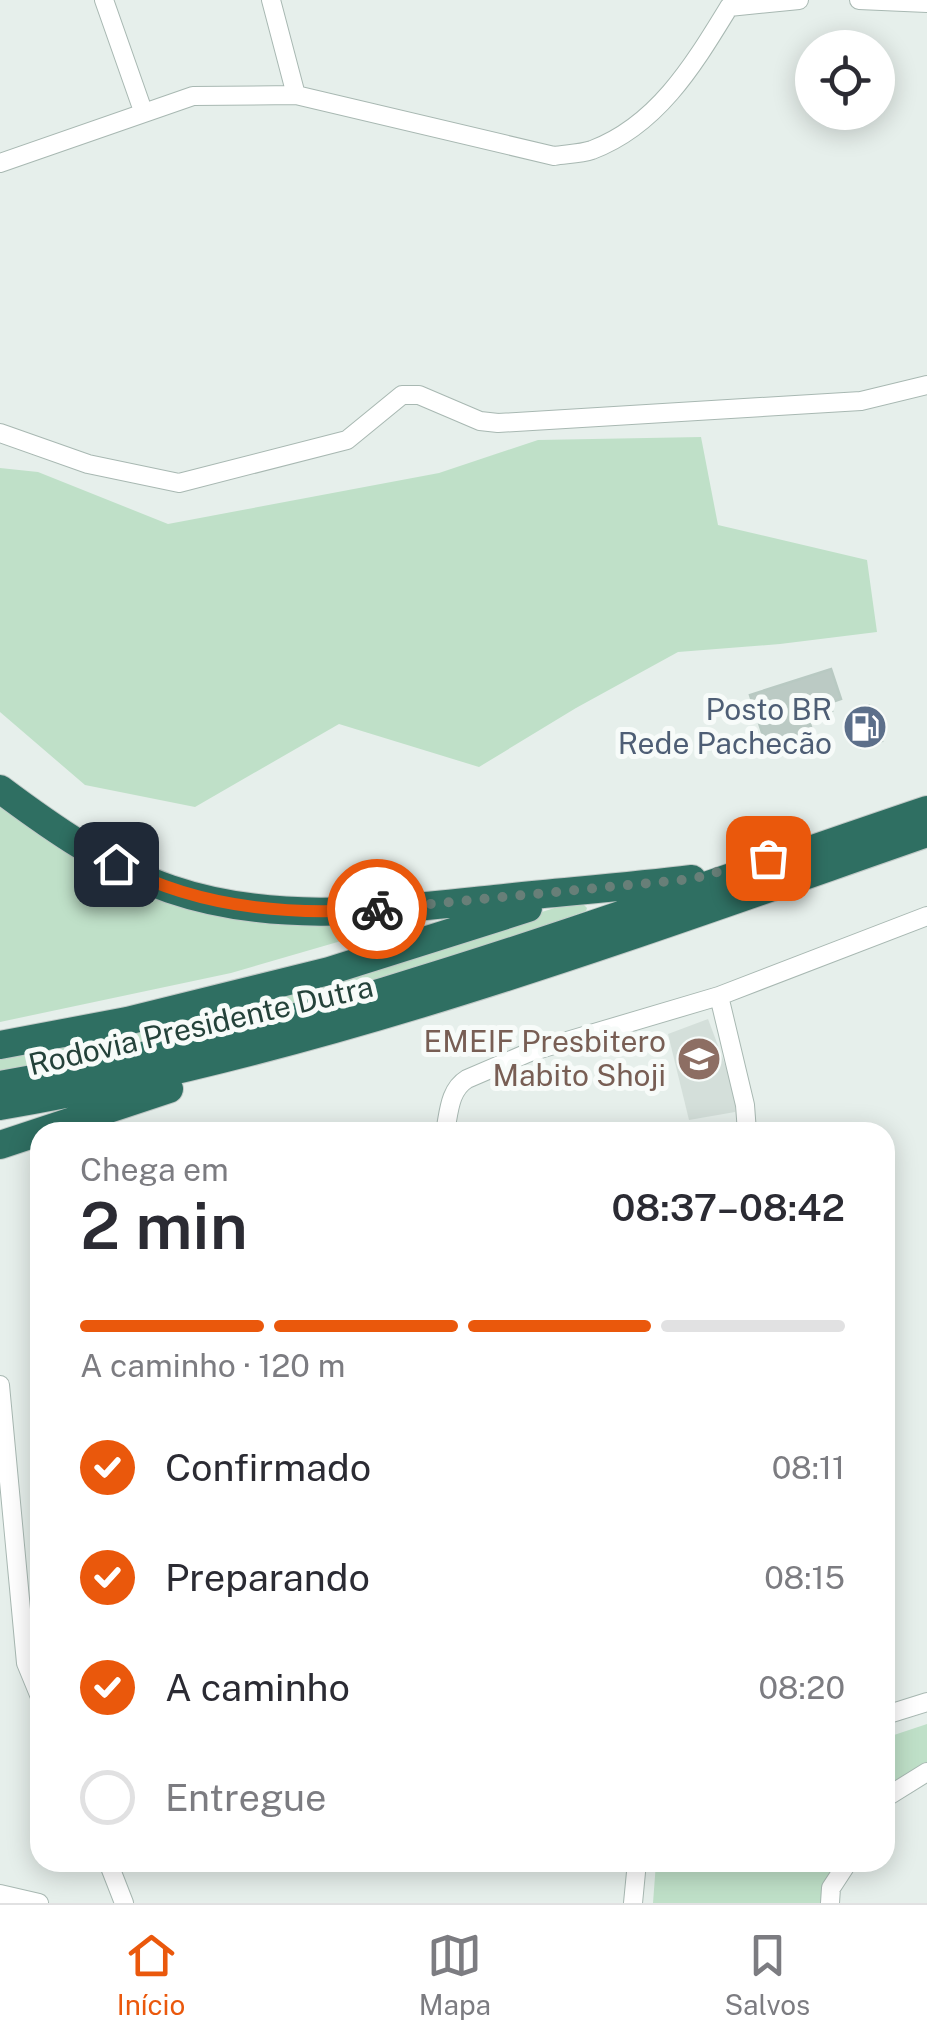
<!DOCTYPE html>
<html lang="pt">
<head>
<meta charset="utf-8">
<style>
	body { margin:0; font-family:"Public Sans",sans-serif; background:#f7f7f7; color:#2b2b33; height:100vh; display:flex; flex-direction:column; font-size:38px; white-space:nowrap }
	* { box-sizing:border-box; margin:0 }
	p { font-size:32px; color:#7c7c81 }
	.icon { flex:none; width:55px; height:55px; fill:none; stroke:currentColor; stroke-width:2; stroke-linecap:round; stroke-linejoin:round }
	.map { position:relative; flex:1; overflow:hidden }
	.sheet { position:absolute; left:30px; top:1122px; width:865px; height:750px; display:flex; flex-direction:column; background:#fff; border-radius:30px; box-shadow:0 5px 25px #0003 }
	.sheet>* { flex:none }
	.tools { position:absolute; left:795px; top:30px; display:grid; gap:20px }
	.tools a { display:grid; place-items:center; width:100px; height:100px; border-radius:50%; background:#fff; box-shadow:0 5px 25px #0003; font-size:50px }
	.pin { position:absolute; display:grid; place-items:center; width:85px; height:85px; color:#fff; margin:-42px; border-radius:20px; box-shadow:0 5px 15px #0006 }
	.courier { position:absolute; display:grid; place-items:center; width:100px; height:100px; margin:-50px; border:8px solid #ea580c; border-radius:50%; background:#fff; color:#222; box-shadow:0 2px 12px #0007 }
	.headline em { font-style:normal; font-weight:600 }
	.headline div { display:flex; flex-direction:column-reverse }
	.headline { display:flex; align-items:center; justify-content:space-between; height:170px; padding:0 50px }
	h1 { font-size:65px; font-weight:600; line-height:75px }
	.bar { display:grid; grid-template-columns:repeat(4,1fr); gap:15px 10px; align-content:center; height:120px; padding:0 50px }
	.bar i { height:12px; border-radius:8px; background:#e1e1e2 }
	.bar .current { background:#ea580c }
	.bar p { grid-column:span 4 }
	ol { padding:0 50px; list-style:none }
	li { display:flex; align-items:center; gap:30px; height:110px }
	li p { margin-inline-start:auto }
	li .icon { padding:10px; border-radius:50%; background:#ea580c; color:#fff; stroke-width:4 }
	li:last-child { color:#7c7c81 }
	li i { width:55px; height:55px; border:5px solid #e1e1e2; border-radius:50% }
	.tabs { display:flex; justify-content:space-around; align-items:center; height:140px; border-top:2px solid #e1e1e2; background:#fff; font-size:28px; color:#7c7c81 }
	.tabs a { display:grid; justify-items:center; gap:5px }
	.tabs .current { color:#ea580c }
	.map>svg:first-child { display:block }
	.built { fill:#d4dfda }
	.green { fill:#bfe0c8 }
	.building { fill:#bbcac4; stroke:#b8c9c2; stroke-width:2.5 }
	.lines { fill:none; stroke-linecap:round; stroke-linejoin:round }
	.minor-casing { stroke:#a8b8b2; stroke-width:20 }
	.highway-casing { stroke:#c2cac8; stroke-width:30 }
	.minor { stroke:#fff; stroke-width:18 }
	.highway { stroke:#2f6f62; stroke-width:28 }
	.done { stroke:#687f78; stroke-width:10; stroke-dasharray:0 18 }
	.route { stroke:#ea580c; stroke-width:12 }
	.labels { text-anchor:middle; stroke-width:10; stroke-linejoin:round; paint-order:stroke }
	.service-label { font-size:30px; fill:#4e5e75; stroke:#f7fbf9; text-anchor:end }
	.street-label { font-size:30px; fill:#24423a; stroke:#f7fbf9 }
	.education-label { font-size:30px; fill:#785e54; stroke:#f7fbf9; text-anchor:end }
</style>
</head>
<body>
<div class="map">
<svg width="927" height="1903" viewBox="0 0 927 1903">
	<rect width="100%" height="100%" fill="#e6efeb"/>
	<!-- built -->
	<path class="built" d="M708,1019L735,1091V1112L689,1120L668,1034Z"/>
	<!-- green -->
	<path class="green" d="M701,437L718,525L867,560L877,632L780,644L678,652L576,708L479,767L339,724L195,807L85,785L0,712V468L38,472L168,524L439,473L538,440Z
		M0,806L148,892L441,912L231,973L0,1022Z
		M579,900L587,908L586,911L442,962L301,1005L0,1072V1056L493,928Z
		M927,1724V1774L885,1800V1738Z
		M656,1863H835L820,1903H653Z"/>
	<!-- building -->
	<path class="building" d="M831,669L841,699L829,703L832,711L808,718L814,736L768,751L750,695Z
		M869,706L882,741L861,748L849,714Z"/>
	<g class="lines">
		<defs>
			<path id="minor" d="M104,0L143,111
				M271,0L296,95
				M859,0L927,3
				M0,163L193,96L296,95L554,156C566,154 580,154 592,150C658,125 694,64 729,7L799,0
				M0,433L88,464L179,483L347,440L402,395H419L480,421L498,423L861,401L927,385
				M719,996L745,1105L747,1132
				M445,1132C449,1113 449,1090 467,1079L530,1052L719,996L927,916
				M0,1385L26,1663L40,1697
				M885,1711L892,1713L927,1702
				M885,1798L927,1772
				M108,1862L124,1903
				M0,1894L39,1903
				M633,1903L637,1862
				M830,1903L831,1888L848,1862"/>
			<path id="highway" d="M0,789C52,828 108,867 170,889C275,925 387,910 495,899C560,892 626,887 692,879
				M0,1045L127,1021L329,971L528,908
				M0,1085C320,1029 621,913 927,810
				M0,1106C319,1052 622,939 927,833
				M0,1145L169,1089"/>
		</defs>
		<!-- minor casing -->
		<use href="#minor" class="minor-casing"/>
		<!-- highway casing -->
		<use href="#highway" class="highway-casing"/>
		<!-- minor -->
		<use href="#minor" class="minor"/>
		<!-- highway -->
		<use href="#highway" class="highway"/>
	</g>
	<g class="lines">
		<!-- done -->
		<path class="done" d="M377,909L692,879L768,858"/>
		<!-- route -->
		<path class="route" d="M116,864C196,908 288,916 377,909"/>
	</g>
	<!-- icons -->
	<defs>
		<symbol id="fuel-disc" viewBox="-11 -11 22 22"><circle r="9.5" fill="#5c6f8a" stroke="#f7fbf9"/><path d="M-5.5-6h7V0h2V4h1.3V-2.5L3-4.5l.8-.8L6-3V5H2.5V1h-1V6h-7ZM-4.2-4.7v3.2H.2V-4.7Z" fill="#fff"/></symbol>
		<symbol id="school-disc" viewBox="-11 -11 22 22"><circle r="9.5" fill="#8d6e63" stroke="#f7fbf9"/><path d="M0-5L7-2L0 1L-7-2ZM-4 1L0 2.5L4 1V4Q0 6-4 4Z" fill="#fff"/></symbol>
	</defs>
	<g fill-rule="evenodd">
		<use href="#fuel-disc" x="840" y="702" width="50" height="50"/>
		<use href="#school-disc" x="674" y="1034" width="50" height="50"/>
	</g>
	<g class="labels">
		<!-- service labels -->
		<g class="service-label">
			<text x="832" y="720">Posto BR<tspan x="832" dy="34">Rede Pachecão</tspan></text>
		</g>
		<!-- street labels -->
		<g class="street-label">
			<text transform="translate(201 1026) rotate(-13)" y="10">Rodovia Presidente Dutra</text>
		</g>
		<!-- education labels -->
		<g class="education-label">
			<text x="666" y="1052">EMEIF Presbitero<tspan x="666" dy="34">Mabito Shoji</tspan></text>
		</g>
	</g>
</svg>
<div class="tools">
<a><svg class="icon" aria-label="locate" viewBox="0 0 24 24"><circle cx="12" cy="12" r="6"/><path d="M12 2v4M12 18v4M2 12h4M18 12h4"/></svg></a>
</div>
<div class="pin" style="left:768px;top:858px;background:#ea580c"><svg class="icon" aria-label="bag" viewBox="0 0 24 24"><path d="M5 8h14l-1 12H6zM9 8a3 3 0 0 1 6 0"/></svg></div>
<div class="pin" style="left:116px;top:864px;background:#1f2937"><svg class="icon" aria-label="home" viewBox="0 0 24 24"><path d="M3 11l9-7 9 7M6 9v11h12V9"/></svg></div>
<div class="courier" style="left:377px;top:909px"><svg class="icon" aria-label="bike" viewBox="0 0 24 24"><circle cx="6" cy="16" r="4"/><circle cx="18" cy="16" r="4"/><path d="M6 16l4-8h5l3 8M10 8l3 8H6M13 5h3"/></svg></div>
<section class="sheet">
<div class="headline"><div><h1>2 min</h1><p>Chega em</p></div><em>08:37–08:42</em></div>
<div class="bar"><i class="current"></i><i class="current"></i><i class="current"></i><i></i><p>A caminho · 120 m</p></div>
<ol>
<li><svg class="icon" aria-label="check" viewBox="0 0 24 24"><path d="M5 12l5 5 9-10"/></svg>Confirmado<p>08:11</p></li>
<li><svg class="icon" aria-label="check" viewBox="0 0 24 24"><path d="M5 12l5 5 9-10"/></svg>Preparando<p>08:15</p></li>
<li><svg class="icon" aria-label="check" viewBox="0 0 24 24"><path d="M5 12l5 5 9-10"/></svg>A caminho<p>08:20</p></li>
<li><i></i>Entregue</li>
</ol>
</section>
</div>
<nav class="tabs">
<a class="current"><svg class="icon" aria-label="home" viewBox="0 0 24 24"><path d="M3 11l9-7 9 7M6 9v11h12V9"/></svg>Início</a>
<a><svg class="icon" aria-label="map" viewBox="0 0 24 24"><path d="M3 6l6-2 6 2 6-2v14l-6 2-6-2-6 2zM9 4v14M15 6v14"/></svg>Mapa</a>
<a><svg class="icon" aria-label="saved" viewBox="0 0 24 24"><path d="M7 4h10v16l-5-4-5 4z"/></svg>Salvos</a>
</nav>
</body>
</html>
